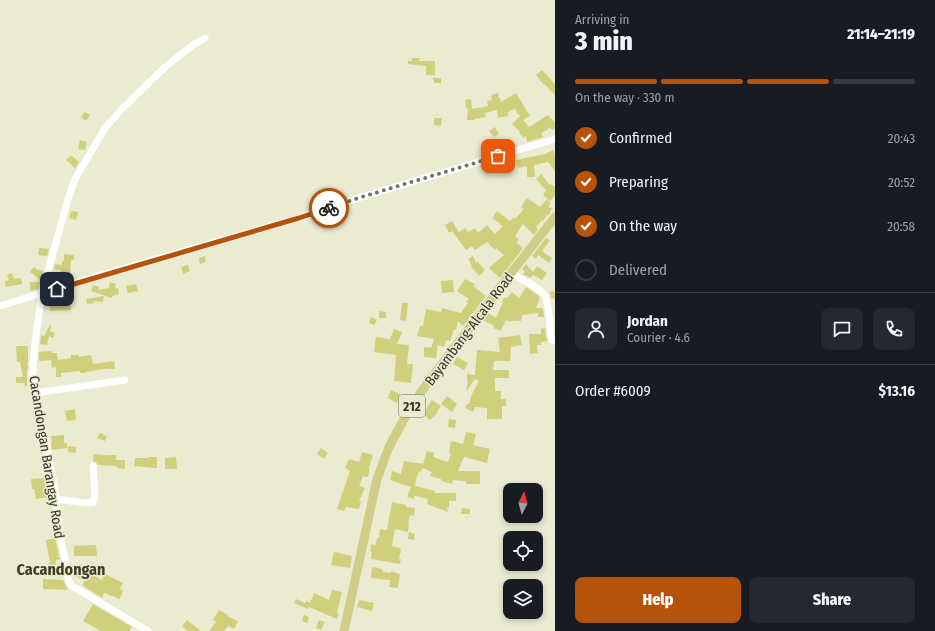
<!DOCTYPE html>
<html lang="en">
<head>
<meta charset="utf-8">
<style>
	body { margin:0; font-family:"Fira Sans Condensed",sans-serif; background:#242831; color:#f1f3f6; height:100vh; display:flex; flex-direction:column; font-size:15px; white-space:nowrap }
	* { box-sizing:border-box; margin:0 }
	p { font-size:13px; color:#9ea1a6 }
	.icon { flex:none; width:22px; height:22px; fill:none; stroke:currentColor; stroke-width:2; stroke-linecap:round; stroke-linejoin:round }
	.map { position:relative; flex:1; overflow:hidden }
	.panel { display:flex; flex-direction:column; background:#171b24; width:380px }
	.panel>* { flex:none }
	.needle { width:26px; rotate:6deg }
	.tools { position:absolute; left:503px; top:483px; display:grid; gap:8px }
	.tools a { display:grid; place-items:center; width:40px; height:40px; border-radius:8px; background:#171b24; box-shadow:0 2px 6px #0003; font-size:20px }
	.pin { position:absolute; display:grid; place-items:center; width:34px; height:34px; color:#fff; margin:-17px; border-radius:8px; box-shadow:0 2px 6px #0006 }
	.courier { position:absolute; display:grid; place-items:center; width:40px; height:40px; margin:-20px; border:3px solid #b45309; border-radius:50%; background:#fff; color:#222; box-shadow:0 1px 5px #0007 }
	.summary em { font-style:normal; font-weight:800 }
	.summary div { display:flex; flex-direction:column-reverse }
	.summary { display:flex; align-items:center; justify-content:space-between; height:68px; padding:0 20px }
	h1 { font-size:26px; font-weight:800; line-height:30px }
	.bar { display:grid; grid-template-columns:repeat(4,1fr); gap:6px 4px; align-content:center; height:48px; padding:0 20px }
	.bar i { height:5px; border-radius:3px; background:#363941 }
	.bar .active { background:#b45309 }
	.bar p { grid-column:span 4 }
	.line { display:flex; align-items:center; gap:10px; padding:0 20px; border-top:1px solid #363941 }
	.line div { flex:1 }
	.round { display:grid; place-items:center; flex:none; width:42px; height:42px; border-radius:8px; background:#242831 }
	ol { padding:0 20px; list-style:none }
	li { display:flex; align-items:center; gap:12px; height:44px }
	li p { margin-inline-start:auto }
	li .icon { padding:4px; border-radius:50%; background:#b45309; color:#fff; stroke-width:4 }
	li:last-child { color:#9ea1a6 }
	li i { width:22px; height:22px; border:2px solid #363941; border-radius:50% }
	.button { display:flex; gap:8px; margin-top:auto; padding:8px 20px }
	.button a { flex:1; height:46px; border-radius:8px; background:#b45309; color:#fff; font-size:16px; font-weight:800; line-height:46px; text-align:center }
	.button a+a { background:#242831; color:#f1f3f6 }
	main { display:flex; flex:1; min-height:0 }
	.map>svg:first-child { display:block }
	.building { fill:#d0d07c }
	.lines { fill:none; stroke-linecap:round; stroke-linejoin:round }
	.minor { stroke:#fff; stroke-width:7 }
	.major { stroke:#d0ce86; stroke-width:9 }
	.done { stroke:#727363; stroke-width:4; stroke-dasharray:0 7.2 }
	.route { stroke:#b45309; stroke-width:5 }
	.labels { text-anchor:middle; stroke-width:3; stroke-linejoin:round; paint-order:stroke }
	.shield { fill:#eaebd0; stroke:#696a5a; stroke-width:1 }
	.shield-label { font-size:13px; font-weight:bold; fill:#323328 }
	.street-label { font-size:14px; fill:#323328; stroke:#eaebd0 }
	.quarter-label { font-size:16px; font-weight:bold; fill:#3e3e28; stroke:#eaebd0 }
</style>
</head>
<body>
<main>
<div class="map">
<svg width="555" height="631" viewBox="0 0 555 631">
	<rect width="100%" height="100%" fill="#eaebd0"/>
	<!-- building -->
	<path class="building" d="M412,58H420L419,61H435V75H426V66L408,64V61H412Z
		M542,70L555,84V95L545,84L544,85L536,75Z
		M433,78H441V83H434Z
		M498,93L499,98H500L501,102L516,93L530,116L523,120L529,127L548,115L551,119H552L555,122V128L552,130L550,128L541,133L543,137L527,142L526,136L524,138L519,133L520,132L512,124L521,115H518L515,108L508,112V116L498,118L497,110L485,113L486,117L474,119V120H467L468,108L466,109L465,100L471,99L472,109L488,106L487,101L492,100L491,95Z
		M85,112L90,115L86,121L81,117Z
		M434,118H442L441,126L434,125Z
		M495,127L499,134L494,137L489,131Z
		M80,140L87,142L85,150L78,149Z
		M553,150L555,155V171L548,162L534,165L535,177H527V166L518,168L516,160L545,154Z
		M70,156H72L79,162L75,168L66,160Z
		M541,174L550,185L551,184L555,187V195L550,201L543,195L546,190L536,179Z
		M527,198L540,207L547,199L551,203L548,207L552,208L549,215H547L543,221L542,220L536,227L538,229L534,235L523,224L515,236L519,240L516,242L523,248L500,278L489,268L504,255L496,248L495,250L487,242L475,250L472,246L466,250L452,231L449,233L445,225L452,221L459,232L465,228L468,232L475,228L478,233L487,225L495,234L503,226L492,218L497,211L510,221L514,217L515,219L524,209L521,207Z
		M71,211L78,212L76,220L69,218Z
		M546,238L550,240L542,251L552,258L549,263L538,255L536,259L532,256Z
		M39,248L49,249L47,256L38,255Z
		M64,254L74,255V260H71L70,273H61V270L54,269L55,264L62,265V261H64Z
		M205,256L206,262L200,264L199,258Z
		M473,256L476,263L478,262L485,270L479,276L471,267H472L469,260V258Z
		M526,264L533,272L537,266L547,273L542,280L533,275L530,278L523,274L525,272L522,269Z
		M188,265L190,271L183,274L181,267Z
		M34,267L36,269L43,271L41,280L30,272Z
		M12,273L14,279L21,278L22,284L6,287L5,281L9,280L7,275Z
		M465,279L475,284L473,286L486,296L463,326L458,321L456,330H454L450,341L446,340L444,347L438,345L436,358L424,357V347L431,348L434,339L417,336L420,326H423L426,309L441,312L442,308L461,313L468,303L466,302L469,299L457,291Z
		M453,280L454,292L442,293L441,281Z
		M30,282H40L38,289L30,291Z
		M110,282L116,284L115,289L118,288L119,294L112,296V298L91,291L93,285L99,287L98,290L109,288Z
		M136,284L138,291L128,293L126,286Z
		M526,287L540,297L536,308H543L544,317H538V313L522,315L521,321H511L510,322L506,320L501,331L493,328L494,326L483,320L488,313L496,318L503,302L502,301L505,297L507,298L512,292L519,298Z
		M550,291L555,292V299L551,298L550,294Z
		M104,296L103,302L94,301V303L87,304L86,299Z
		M50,302H70L71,310L50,311Z
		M402,303H408L406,321L400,320Z
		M379,311L386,312V318H379Z
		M371,317L377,320L374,325L369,323Z
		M50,325H51L50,331L55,333L53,338L49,336L47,345L40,344L41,335L44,336Z
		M545,328L547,341L541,342V345H537L538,353L530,354L529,334H541V329Z
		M394,329L402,332L397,344L409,345L407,364H413L411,383L394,381L396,355L374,352L376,337L390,339Z
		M520,335L522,345L511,347L510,361H494L493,370H509V378H495V391H501V399H506V406H502V419H487V408L475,407L473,412L465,408L467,404H469L472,394L479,381L475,379L466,392L468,380H467V374L475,375L477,350L500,352L498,338Z
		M16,346H28V362H27L28,366V369H27V386H25L24,383H16V377H23L20,362H17Z
		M52,351V353H57L58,360L71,358V355H79V357L91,355L93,364L114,361L115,369H104L85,372L86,373H80V371L61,373V377H56V367L52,368L51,360L39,361V352Z
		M457,357L468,363L464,370L453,364Z
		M391,390L401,395L397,403L388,398Z
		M447,396L457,404L452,412L441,404Z
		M432,400L441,406L435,416V415L430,420L423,414L427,410L426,409Z
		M75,409L76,420L67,421L65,411Z
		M449,419L456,420L455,428L448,427Z
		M466,432L476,434L473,445L490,449L487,463L464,457L458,471H480V484H466V481L453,480L452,484L441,481V479L430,476L432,472L422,468L421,472L419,471L416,480L415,486L435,491L434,493H456V501H449V507H447L448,512L427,504L428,499L415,496L414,499L407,497L411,487L390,480L392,471L401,474L404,461L423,464L427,451L434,453L433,457L448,462L451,453H449L451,441L463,444Z
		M100,433L107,436L105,441L97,438Z
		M64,435V443H67V448L52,450L51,443H52L51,436Z
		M68,446L76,447V453L68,452Z
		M321,448L328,453L324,459L317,454Z
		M362,452L373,455L369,468H370L368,477L363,476L359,486L365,488L359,501H361L359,509L346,507L344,511L337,509L350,471L345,468L349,459L359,462Z
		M94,454L105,455H116V460H125V469L117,468V466L98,465L96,462L93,461Z
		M149,457H157V468L134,466L135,458H149Z
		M176,457L177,469H165V458Z
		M45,478L47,489L49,488L50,497L36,499L34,489H32L31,479Z
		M392,502L406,505V507L415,508L414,516L410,515L408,524L409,525L408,532L395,529L392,546L401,548L399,559H401L400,564L371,559L372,552L370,551L371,544L376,545L377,538H379L380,529L387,530Z
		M462,508L470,509V514H461Z
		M409,532L415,534L414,540L408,539Z
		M55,538L59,556H56L60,557V559L56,560L55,569H48L49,562L50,563L46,540Z
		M96,545L97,556H74V546Z
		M334,552L352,556L350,568L331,565Z
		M80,564L93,569L91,574L102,580L105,574L123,583L120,589L123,590L120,599L104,593L102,598L82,585L85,581L74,576L77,570L78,571Z
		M372,567L382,569L383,572L391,573V571L400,574L398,588L389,587L390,580L371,578Z
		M43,579L63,580L68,590L43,589Z
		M332,590L342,592L337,613H339L337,619L309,607L308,609L294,603L296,599L305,603L307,601L310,603L314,593L329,600L330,597Z
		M359,600L374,603L372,611L357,607Z
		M93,604L132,627L129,631H101L83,621Z
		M219,610L228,615L227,616L238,621L234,629L228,626L224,631H209L216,622L213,620Z
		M304,615L309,617L307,623L302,621Z
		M187,620L201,631H188L182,626Z
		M319,620L325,622L321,630L316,628Z"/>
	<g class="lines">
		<!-- minor -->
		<path class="minor" d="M511,273C519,278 541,288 545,296C549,302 550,328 551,337L552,340L555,341
			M0,306L42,293L68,199L75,179L105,128L122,109L165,67L193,45L205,38
			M35,393L125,380
			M56,499L85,503H93L95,496L93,466
			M148,631L79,590L72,586L70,583L68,578L64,554L60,537L54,483L33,382C32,352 38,323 42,293L118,270L299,218L355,199L555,139"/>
		<!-- major -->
		<path class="major" d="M344,631L377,479L389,447L403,421L421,392L511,273L555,217"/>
	</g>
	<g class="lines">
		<!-- done -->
		<path class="done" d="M329,208L355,199L498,156"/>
		<!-- route -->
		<path class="route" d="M57,289L299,218L329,208"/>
	</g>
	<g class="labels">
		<!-- shield labels -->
		<rect class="shield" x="399" y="395" width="26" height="22" rx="3"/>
		<g class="shield-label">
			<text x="412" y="411">212</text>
		</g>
		<!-- street labels -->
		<g class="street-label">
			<text transform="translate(469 329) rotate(-53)" y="5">Bayambang-Alcala Road</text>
			<text transform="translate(47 457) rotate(81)" y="5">Cacandongan Barangay Road</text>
		</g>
		<!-- quarter labels -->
		<g class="quarter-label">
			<text x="61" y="575">Cacandongan</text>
		</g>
	</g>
</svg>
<div class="tools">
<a><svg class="needle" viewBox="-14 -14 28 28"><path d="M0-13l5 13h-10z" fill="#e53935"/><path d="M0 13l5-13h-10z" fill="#9ea1a6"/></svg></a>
<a><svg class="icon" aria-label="locate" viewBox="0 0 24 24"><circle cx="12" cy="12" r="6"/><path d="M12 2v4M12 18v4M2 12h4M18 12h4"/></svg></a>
<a><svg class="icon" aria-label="layers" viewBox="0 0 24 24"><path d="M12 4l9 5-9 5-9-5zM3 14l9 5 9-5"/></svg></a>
</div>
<div class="pin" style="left:498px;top:156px;background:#ea580c"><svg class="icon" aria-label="bag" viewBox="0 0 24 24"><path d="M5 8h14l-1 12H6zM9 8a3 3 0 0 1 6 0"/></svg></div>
<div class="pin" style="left:57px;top:289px;background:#1f2937"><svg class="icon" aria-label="home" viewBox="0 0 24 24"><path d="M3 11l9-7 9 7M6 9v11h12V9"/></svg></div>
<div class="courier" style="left:329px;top:208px"><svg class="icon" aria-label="bike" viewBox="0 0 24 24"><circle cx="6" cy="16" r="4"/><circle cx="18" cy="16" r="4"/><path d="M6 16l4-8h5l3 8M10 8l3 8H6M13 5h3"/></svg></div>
</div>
<section class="panel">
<div class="summary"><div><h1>3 min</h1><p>Arriving in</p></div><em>21:14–21:19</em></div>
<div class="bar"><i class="active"></i><i class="active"></i><i class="active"></i><i></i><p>On the way · 330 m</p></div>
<ol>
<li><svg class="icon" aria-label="check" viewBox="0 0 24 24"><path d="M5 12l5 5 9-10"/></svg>Confirmed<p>20:43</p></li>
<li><svg class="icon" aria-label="check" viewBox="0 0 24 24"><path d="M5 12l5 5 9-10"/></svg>Preparing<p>20:52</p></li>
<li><svg class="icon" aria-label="check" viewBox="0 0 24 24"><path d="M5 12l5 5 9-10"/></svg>On the way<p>20:58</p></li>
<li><i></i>Delivered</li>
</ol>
<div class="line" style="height:72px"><a class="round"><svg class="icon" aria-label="person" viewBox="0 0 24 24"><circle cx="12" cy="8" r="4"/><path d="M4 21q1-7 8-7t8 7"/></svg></a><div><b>Jordan</b><p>Courier · 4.6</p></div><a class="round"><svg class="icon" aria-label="chat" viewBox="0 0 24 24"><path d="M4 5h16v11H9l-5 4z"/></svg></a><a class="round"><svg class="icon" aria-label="phone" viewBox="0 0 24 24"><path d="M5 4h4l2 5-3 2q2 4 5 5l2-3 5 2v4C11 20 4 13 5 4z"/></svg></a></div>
<div class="line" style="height:52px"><div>Order #6009</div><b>$13.16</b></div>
<div class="button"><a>Help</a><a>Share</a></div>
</section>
</main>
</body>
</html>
